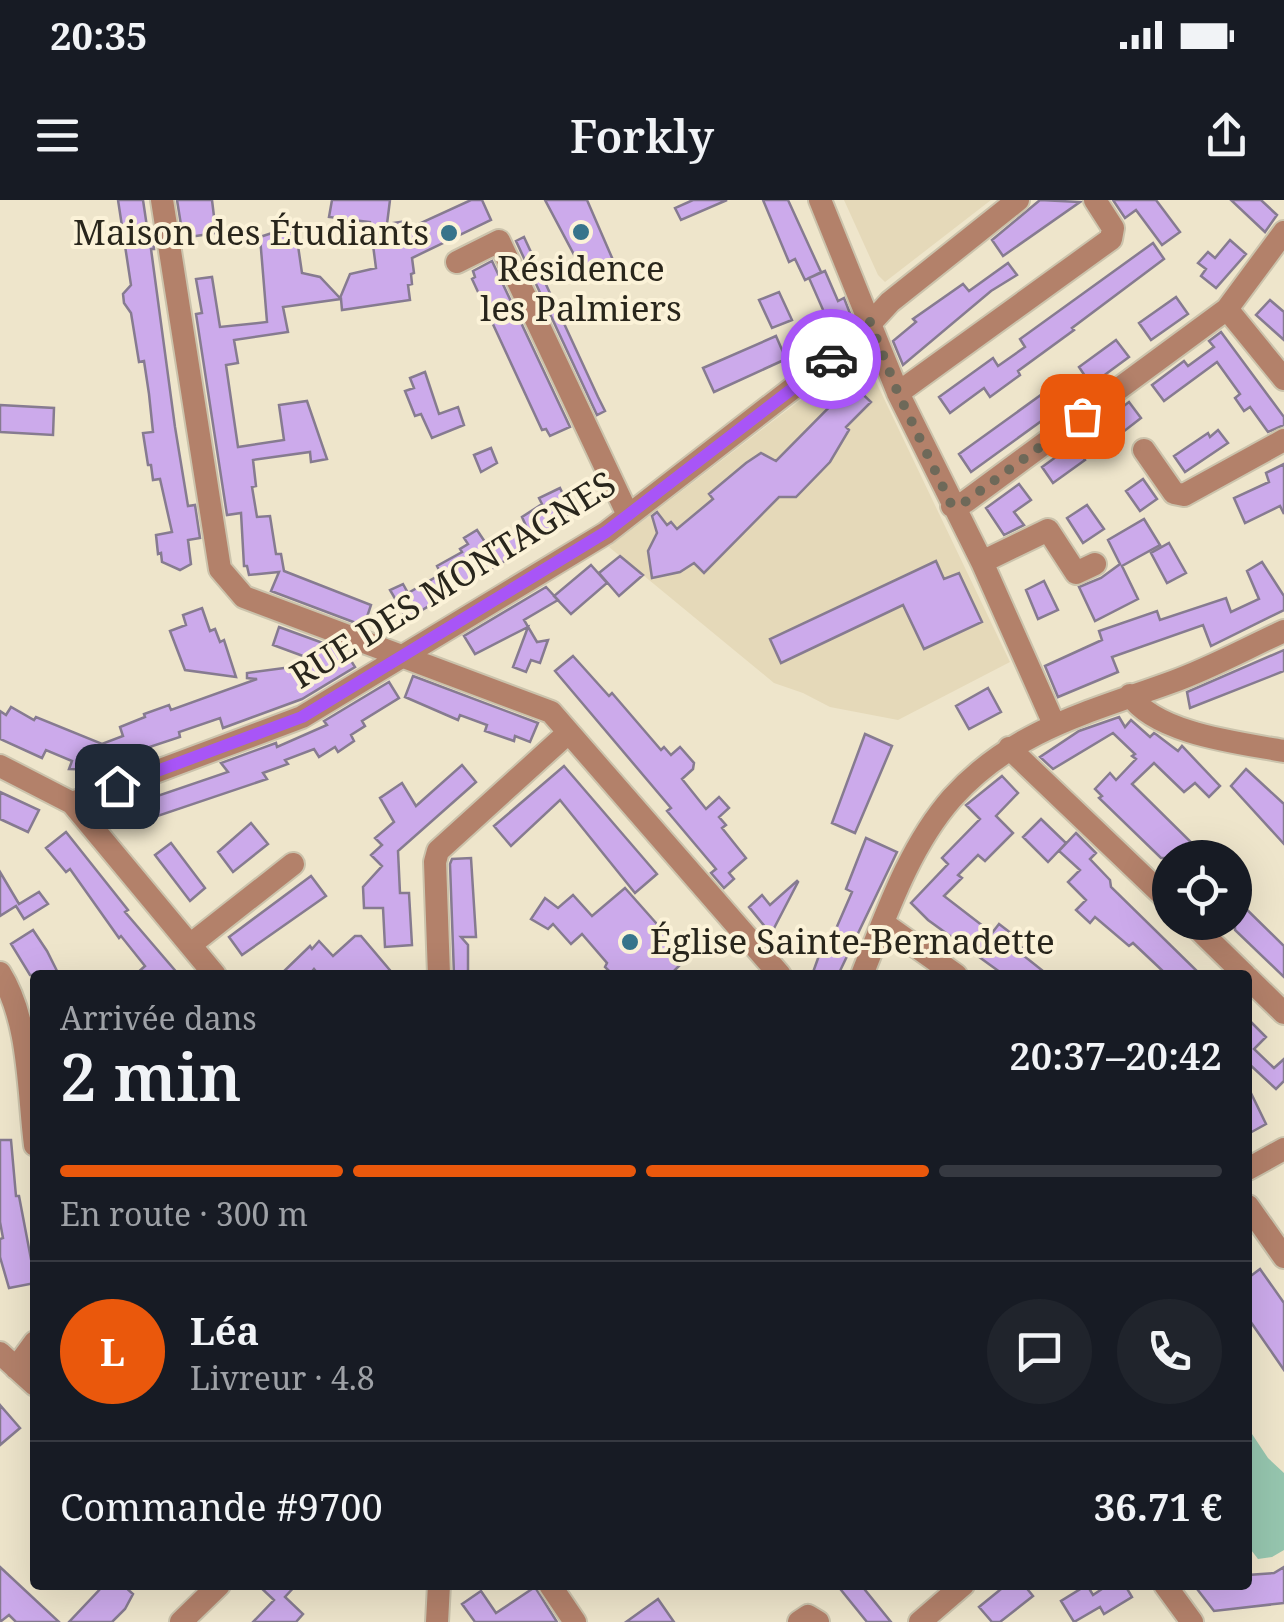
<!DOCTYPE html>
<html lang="fr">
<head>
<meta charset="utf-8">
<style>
	body { margin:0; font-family:"Noto Serif",serif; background:#20242c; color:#f1f3f6; height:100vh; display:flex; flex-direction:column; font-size:38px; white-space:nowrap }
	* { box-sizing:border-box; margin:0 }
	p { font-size:32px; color:#9ea1a6 }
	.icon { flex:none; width:55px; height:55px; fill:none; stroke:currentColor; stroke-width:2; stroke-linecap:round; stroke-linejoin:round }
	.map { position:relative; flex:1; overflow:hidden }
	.side { position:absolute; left:30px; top:770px; width:1222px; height:620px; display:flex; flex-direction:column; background:#171b24; border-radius:10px; box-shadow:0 10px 40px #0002 }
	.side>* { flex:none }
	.tools { position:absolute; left:1152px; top:640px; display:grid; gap:20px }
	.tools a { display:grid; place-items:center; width:100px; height:100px; border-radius:50%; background:#171b24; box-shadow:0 10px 40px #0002; font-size:50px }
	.pin { position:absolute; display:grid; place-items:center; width:85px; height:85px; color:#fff; margin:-42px; border-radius:20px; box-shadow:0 5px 15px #0006 }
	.courier { position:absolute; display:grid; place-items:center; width:100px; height:100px; margin:-50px; border:8px solid #a855f7; border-radius:50%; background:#fff; color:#222; box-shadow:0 2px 12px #0007 }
	.headline em { font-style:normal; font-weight:600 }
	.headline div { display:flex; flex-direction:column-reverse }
	.headline { display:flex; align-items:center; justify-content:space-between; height:170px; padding:0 30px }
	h1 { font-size:65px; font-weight:600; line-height:75px }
	.bar { display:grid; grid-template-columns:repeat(4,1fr); gap:15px 10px; align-content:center; height:120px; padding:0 30px }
	.bar i { height:12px; border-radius:8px; background:#363941 }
	.bar .current { background:#ea580c }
	.bar p { grid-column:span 4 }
	.line { display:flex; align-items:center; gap:25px; padding:0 30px; border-top:2px solid #363941 }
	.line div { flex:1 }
	.round { display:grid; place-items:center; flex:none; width:105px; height:105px; border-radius:52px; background:#20242c }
	.status { display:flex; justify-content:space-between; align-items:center; height:70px; padding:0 50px; background:#171b24; direction:ltr }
	.status svg { height:28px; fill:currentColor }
	header { display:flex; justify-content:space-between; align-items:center; height:130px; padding:0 30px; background:#171b24; font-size:45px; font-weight:600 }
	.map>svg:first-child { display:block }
	.built { fill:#e5d9b9 }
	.green { fill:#96c6af }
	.building { fill:#ccaaeb; stroke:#867b90; stroke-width:2.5 }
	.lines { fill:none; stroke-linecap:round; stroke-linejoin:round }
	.minor-casing { stroke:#cbc3ac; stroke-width:26 }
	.minor { stroke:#b3816a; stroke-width:22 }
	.done { stroke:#6e6959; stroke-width:10; stroke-dasharray:0 18 }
	.route { stroke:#a855f7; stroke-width:12 }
	.poi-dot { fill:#37748b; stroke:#fbf2d8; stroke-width:4 }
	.labels { text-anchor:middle; stroke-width:8; stroke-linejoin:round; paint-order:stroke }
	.poi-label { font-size:35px; fill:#29261c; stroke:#fbf2d8; text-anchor:end }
	.street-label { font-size:35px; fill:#29261c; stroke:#fbf2d8 }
</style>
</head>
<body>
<div class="status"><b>20:35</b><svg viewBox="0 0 49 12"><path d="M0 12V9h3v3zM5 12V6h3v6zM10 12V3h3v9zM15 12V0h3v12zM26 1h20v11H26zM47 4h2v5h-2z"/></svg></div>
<header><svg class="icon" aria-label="menu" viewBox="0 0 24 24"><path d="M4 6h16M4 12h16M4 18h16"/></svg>Forkly<svg class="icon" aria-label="share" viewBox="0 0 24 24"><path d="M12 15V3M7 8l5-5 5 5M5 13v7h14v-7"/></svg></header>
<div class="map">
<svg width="1284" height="1422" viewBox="0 0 1284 1422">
	<rect width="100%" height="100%" fill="#eee5cb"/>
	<!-- built -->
	<path class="built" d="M844,0H991L885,82L878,75Z
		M854,159L866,161L1010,462L898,520L830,507L803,493L774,483L609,347Z"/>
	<!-- green -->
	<path class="green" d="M1248,1228L1268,1258L1284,1273V1350L1272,1357L1258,1359L1248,1346Z"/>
	<!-- building -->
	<path class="building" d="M118,0H143L147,27L151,26L154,49H151L175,227L188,306L195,305L200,338L188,340L191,364L180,370L162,362L161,353L158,354L156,335L172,332L160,279L153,280L151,265H148L143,233L153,232L149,194L144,161L139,162L131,113L124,103L123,94L131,85Z
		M177,0H212L216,33L189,37L188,30L182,31Z
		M332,0H390L387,24L407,21L408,29L471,0H482L491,20L412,58L414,73L411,74L412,84L408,85L410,100L342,110L341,99L283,107L288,132L234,140L238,163L226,165L238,247L284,240L279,205L307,201L327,259L311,262L310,252L253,260L256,286L252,287L257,317L270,316L276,354H281L284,371L371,405L364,426L271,391L279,372L249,375L247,366H244L241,313L227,315L196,114L202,113L196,79L212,77L220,127L267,122L260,37L278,31L296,32L302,73L320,77L340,98L350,74L376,68L370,22L329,17Z
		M545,0H587L616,67L588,81Z
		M693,0H727L681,20L675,8Z
		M763,0H788L821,72L805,80L795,59L789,62Z
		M1040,0L1080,2L1003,56L992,40Z
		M1113,0H1156L1180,32L1162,45L1136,10L1125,18Z
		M1231,0H1261L1277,15L1265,32Z
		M524,37L598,197L605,211L597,215L516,41Z
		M1230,40L1246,54L1216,88L1201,76L1206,69L1198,63L1208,52L1215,58Z
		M1153,43L1164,59L1072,128L1074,130L1018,171L1020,175L990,197L984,188L950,213L939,197L993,158L998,166L1025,147L1020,139Z
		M492,61L570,227L550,236L546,229L542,230L472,79L475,77L473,71Z
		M1008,63L1017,75L991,91L903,165L893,141L916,122L913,119L963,84L969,91Z
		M825,71L838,101L844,98L853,121L812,140L803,121L824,112L809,78Z
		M779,92L792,120L772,128L759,100Z
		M1176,97L1188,114L1151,140L1139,123Z
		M1270,100L1284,112V140L1256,115Z
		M1221,132L1284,217V225L1268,232L1250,207L1244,211L1235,198L1240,194L1217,162L1164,201L1152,185L1184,161L1188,166L1214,147L1209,141Z
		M776,136L786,159L714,192L703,168Z
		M1116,140L1129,157L1091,185L1079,167Z
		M425,172L439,214L458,207L464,225L432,238L421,214L415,216L405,191L414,188L410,178Z
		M852,184L871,202L846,227L849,230L830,262L796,297H779L704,373L694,363L680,372L652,378L648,351L657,333L652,316L657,312L667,325L671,322L677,329L713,299L709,294L746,263L761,253L776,261Z
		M1056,184L1069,201L971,272L959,254Z
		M1129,202L1141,218L1123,232L1112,215Z
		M0,205L54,208L53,235L0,232Z
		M1218,230L1228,243L1185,272L1174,256L1208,233L1210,237Z
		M1074,244L1085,260L1053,283L1042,267Z
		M491,248L497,263L481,272L474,255Z
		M1284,264V314L1280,306L1245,323L1234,298L1269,282L1266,273Z
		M1143,279L1157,299L1140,311L1126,291Z
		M1019,284L1031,300L1014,312L1024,325L1004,335L986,308Z
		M560,288L572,313L551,322L555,331L407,419L390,390L403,384L408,393L441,374L437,366L462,352L460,349L468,344L464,338L477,330L489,348L526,326L522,317L542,304L539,298Z
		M1087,305L1104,329L1083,343L1067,318Z
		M1144,319L1160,345L1122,366L1138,399L1095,421L1079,387L1101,378L1120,364L1108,340Z
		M1169,343L1186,373L1167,383L1151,353Z
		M620,356L643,375L619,396L599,373Z
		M936,361L944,379L959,373L982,422L924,449L903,405L781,463L770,439Z
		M1262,362L1284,396V410L1211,446L1203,425L1112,457L1118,472L1058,497L1045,466L1102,440L1099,431L1157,411L1160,420L1226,398L1231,412L1259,399L1247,371Z
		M591,365L607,383L571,414L554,396Z
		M1044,381L1058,410L1038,419L1026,390Z
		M546,387L558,400L524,420L537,442L548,440L540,463L531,460L526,472L513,467L528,427L475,454L464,436Z
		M202,408L210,431L215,429L220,442L224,440L236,477L185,470L170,431L186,425L183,415Z
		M279,427L345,451L355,467L302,499L223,528L220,518L179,532L180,537L104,562L107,570L69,569L72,561L46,550L42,558L0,539V511L6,515L11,507L34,520L36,517L102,544L123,536L120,527L145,517L144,514L169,505L171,510L257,479L247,478V473L322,463L273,445Z
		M1284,450V471L1190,508L1187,492Z
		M573,456L609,496L612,493L661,550L664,547L671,555L680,547L694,563L693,569L682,579L706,609L719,597L729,608L719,617L726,625L722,628L746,658L729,673L734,679L724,688L711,673L716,669L667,611L671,608L555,471Z
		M413,476L538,523L530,542L515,536L514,541L485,531L487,525L460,515L458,520L405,497Z
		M389,482L399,498L362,521L365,526L351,535L354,541L338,552L335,547L319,557L314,549L285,560L288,564L263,573L267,579L131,625L125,607L228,572L221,563L276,543L277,547L327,525L324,521Z
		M988,488L1001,512L969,529L956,506Z
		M1119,517L1125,527L1131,520L1150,537L1154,533L1157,535L1178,551L1182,546L1220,586L1209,597L1195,583L1184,592L1154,563L1132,584L1207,658H1161L1099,598L1102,596L1095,589L1110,573L1116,580L1136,559L1132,556L1135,554L1113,533L1053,569L1040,557L1079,531Z
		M865,534L892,546L855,633L832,623Z
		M462,565L476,582L398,651L400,693H409L412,745L385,747L383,708H364L363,687L382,666L371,655L382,645L375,638L394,622L380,598L402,583L416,606Z
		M564,566L657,674L635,693L560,600L511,646L494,626Z
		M1246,569L1284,604V644L1231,586Z
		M1002,576L1018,593L996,616L1013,633L985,661L978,655L958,675L962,678L944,696L992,733L999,724L1012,734L1013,741L1028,752L1024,756L1048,775H1004L928,720L911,703L948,664L942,658L980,619L966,605Z
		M0,592L39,610L28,632L0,619Z
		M1041,619L1066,643L1048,662L1023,637Z
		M251,623L268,644L233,672L218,652Z
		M66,632L128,710L125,712L179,775H135L145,766L121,736L119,738L70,669L66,672L46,648Z
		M1076,633L1096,653L1090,659L1110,680L1111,687L1201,775H1167L1133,743L1129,746L1095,717L1090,723L1076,710L1086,700L1068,682L1080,670L1059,651Z
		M866,638L897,652L838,775H812L826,736L832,738L852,692L846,689Z
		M171,643L205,688L190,701L155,655Z
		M471,658L476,737H461L468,745V775H454L450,664L452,659Z
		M0,672L19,704L39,692L48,704L24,719L16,706L0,716Z
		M311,676L326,696L242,755L229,737Z
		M797,681L798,682L771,734L749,707L762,695L770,705Z
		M625,688L687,758L670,775H613L605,767L607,763L582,734L571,744L553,724L548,729L531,719L545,698L558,708L573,695L592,716Z
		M1235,698L1284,746V777L1235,730Z
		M33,730L47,751L59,775H30L11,744Z
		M355,736H361L394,775H319L314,769L309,775H280L310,746L312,749L319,741L333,756Z
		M1248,819L1266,837L1254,849L1274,868L1284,859V881L1276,889L1248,863Z
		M1248,887L1266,924L1248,934Z
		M0,940H11L16,996H19L35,1080V1083L9,1088L0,1057V1039L3,1038L0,1022Z
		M1260,1069L1284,1103V1170L1248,1118V1078Z
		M0,1205L20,1228L0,1245Z
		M0,1367L59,1422H16L9,1415L0,1422Z
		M1284,1367V1403L1214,1411L1194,1385H1248V1375L1274,1373Z
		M104,1385H123L133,1394L125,1409L112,1422H69Z
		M258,1385H296L285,1397L303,1414L296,1422H253L274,1400Z
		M837,1385H861L891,1422H867Z
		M1006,1385H1024L1033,1396L1000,1422H992L979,1407Z
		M1087,1385L1093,1395L1108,1385H1125L1132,1397L1104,1414L1100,1407L1074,1422L1061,1401Z
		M535,1387L557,1422H475L462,1404L481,1391L496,1413Z
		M658,1399L674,1422H626Z"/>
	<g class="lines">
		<defs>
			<path id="minor" d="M162,0L220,369L244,397L551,512L780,775
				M820,0L898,193L982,362L1054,524
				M457,62L499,41L628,315
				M1227,109L1284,179
				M898,193L1111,39L1113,28L1095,0
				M1144,250L1174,293L1184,295L1284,240
				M952,306L965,302L1227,109L1284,32
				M982,362L1048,330L1076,373L1095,364
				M1130,495C1156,534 1241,543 1284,551
				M1009,548L1170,702
				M0,566L72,603L215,775
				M72,603L302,517L606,333L855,140L890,102L1018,0
				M1191,722L1245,775
				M883,723L956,775
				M190,745L293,664
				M0,773C30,821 28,890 35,945
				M439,775L435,662L438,651L568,533
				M862,775C886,715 909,647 952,598C1013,530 1090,512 1172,482C1211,468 1247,448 1284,431
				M1248,778L1284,813
				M1248,969L1284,949
				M1248,1006L1284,1057
				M0,1153L35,1185
				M16,1168L35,1142
				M550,1385L575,1422
				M1165,1385L1192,1422
				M181,1422L219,1385
				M437,1422L439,1385
				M799,1422L808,1416L818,1422
				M920,1422L963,1385"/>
		</defs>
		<!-- minor casing -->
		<use href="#minor" class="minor-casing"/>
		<!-- minor -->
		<use href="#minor" class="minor"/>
	</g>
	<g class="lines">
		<!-- done -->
		<path class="done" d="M831,159L855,140L870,122L898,193L952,306L965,302L1082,216"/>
		<!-- route -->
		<path class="route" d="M117,586L302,517L606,332L831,159"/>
	</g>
	<!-- markers -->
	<g class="poi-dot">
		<circle cx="581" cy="32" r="10"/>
		<circle cx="449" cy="33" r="10"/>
		<circle cx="630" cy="742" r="10"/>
	</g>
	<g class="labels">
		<!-- poi labels -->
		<g class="poi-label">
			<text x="429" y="45">Maison des Étudiants</text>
			<text x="581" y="81" text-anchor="middle">Résidence<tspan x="581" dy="40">les Palmiers</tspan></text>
			<text x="650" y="754" text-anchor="start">Église Sainte-Bernadette</text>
		</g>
		<!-- street labels -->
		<g class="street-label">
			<text transform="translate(453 380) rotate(-32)" y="12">RUE DES MONTAGNES</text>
		</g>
	</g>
</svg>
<div class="tools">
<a><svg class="icon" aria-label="locate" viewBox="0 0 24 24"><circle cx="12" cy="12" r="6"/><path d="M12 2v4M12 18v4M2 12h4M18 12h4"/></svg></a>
</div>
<div class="pin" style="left:1082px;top:216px;background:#ea580c"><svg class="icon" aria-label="bag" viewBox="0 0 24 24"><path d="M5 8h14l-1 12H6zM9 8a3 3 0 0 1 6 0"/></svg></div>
<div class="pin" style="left:117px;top:586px;background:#1f2937"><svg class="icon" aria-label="home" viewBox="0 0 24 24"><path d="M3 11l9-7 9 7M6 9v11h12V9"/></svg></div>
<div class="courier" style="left:831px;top:159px"><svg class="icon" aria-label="car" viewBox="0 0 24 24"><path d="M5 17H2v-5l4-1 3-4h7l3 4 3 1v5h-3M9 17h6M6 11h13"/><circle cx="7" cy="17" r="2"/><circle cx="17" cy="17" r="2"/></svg></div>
<section class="side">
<div class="headline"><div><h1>2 min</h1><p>Arrivée dans</p></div><em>20:37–20:42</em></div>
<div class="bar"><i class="current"></i><i class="current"></i><i class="current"></i><i></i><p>En route · 300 m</p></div>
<div class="line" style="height:180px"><b class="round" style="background:#ea580c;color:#fff">L</b><div><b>Léa</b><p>Livreur · 4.8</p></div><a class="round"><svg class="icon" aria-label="chat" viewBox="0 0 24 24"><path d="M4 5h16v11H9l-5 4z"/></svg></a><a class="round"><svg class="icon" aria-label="phone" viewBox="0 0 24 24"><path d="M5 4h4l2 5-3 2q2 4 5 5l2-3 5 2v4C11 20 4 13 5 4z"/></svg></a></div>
<div class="line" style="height:130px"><div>Commande #9700</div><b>36.71 €</b></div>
</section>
</div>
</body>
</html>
